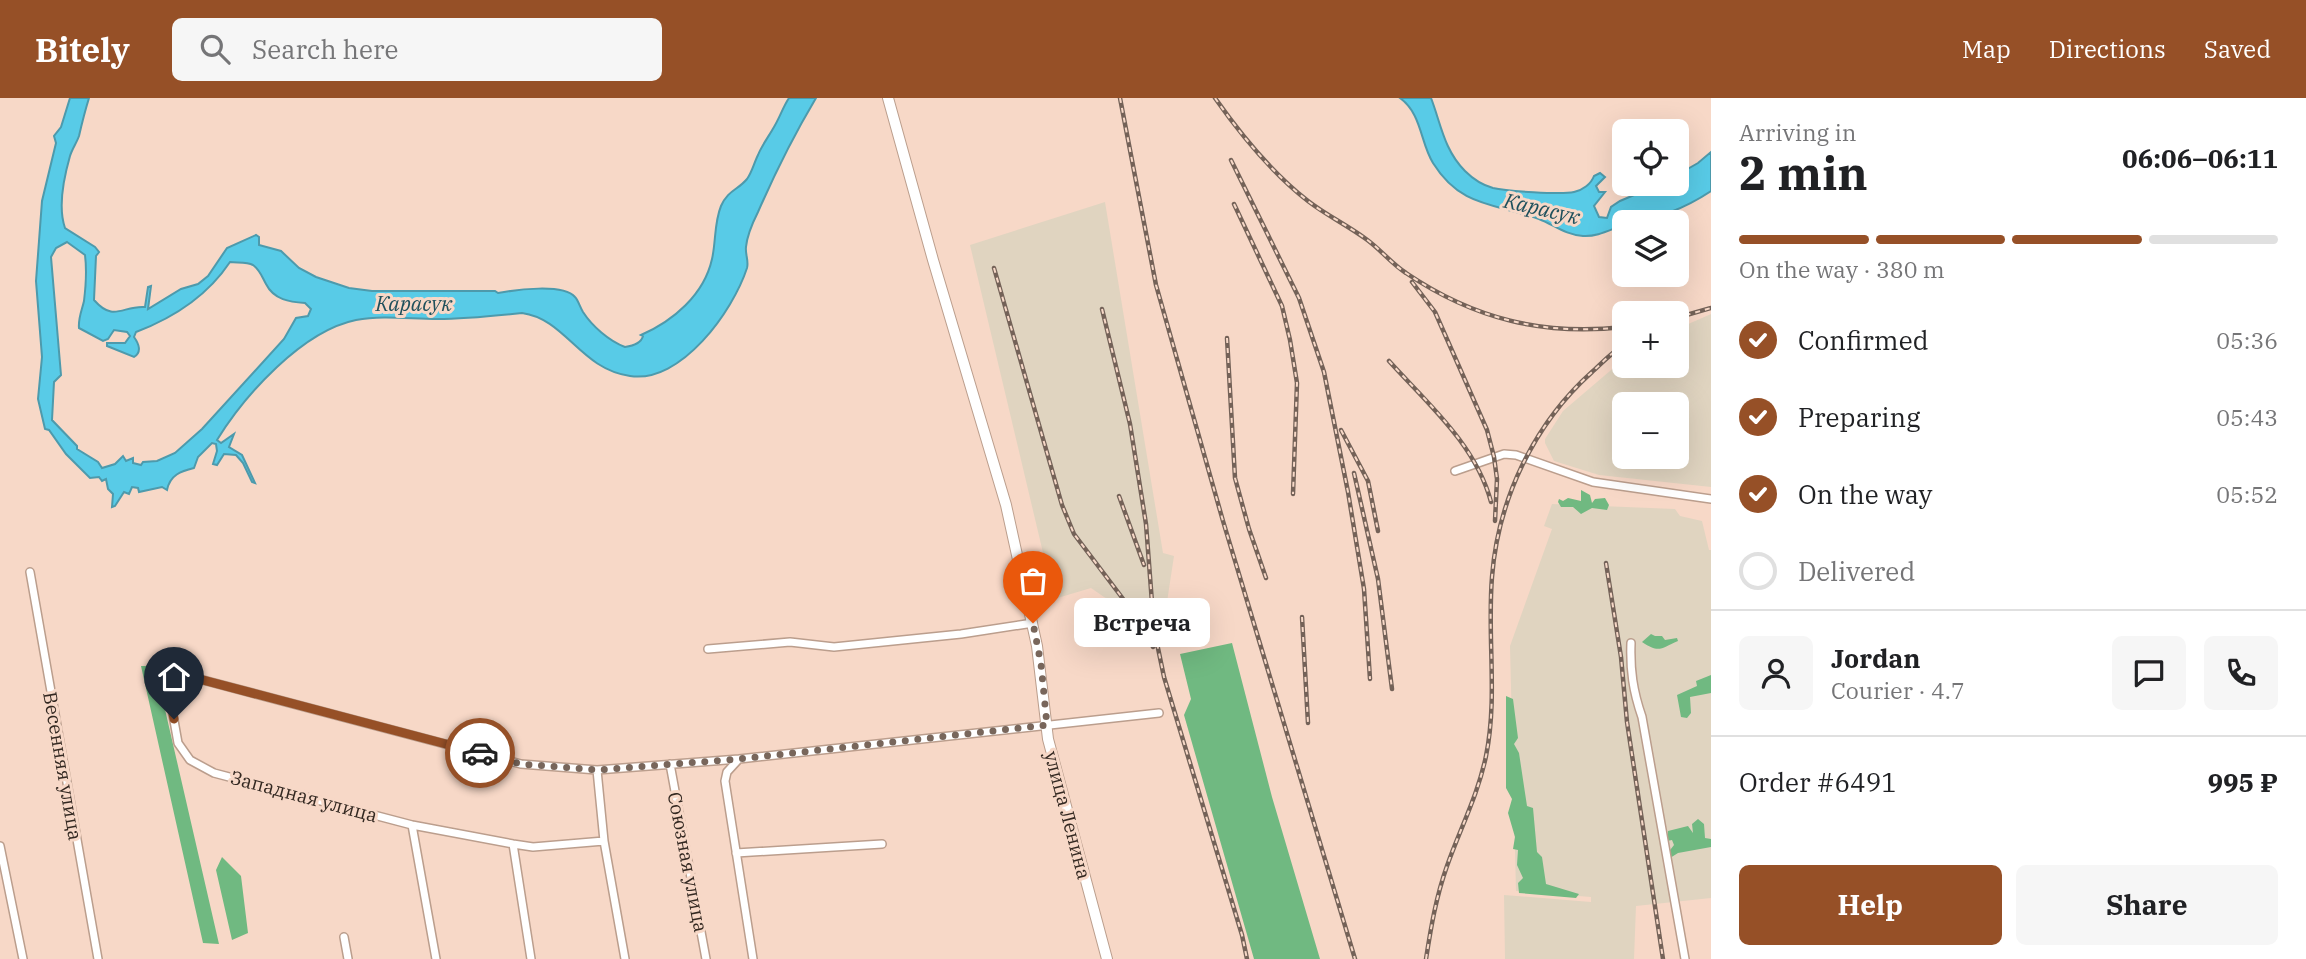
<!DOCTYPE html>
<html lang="en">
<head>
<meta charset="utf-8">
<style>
	body { margin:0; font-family:"IBM Plex Serif",serif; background:#f6f6f6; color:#202124; height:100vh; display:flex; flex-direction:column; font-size:26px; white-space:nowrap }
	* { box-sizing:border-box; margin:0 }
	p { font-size:23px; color:#757577 }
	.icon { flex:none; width:38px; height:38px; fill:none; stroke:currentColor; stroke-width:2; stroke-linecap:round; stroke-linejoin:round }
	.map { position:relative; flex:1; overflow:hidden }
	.sheet { display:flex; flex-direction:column; background:#fff; width:595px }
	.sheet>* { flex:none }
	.fabs { position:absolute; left:1612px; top:21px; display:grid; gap:14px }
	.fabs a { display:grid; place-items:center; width:77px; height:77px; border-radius:10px; background:#fff; box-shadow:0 7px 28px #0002; font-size:35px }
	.pin { position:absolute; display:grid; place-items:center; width:60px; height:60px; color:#fff; margin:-72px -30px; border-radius:50% 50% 50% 0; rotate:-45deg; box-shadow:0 0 7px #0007 }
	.pin .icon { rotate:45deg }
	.courier { position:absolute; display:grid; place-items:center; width:70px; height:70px; margin:-35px; border:5px solid #965027; border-radius:50%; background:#fff; color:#222; box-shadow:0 2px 9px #0007 }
	.bubble { position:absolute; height:49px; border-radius:10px; background:#fff; box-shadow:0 7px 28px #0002; font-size:23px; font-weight:700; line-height:49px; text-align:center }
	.overview em { font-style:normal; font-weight:700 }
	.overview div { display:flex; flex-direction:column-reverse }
	.overview { display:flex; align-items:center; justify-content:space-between; height:119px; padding:0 28px }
	h1 { font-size:46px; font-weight:700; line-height:52px }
	.bar { display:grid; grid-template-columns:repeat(4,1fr); gap:10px 7px; align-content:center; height:84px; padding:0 28px }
	.bar i { height:9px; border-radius:5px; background:#e0e0e0 }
	.bar .active { background:#965027 }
	.bar p { grid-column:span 4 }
	.line { display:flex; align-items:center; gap:18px; padding:0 28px; border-top:2px solid #e0e0e0 }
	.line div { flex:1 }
	.round { display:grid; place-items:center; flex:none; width:74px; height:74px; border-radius:10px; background:#f6f6f6 }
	ol { padding:0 28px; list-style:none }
	li { display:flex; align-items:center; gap:21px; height:77px }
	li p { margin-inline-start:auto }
	li .icon { padding:7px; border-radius:50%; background:#965027; color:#fff; stroke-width:4 }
	li:last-child { color:#757577 }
	li i { width:38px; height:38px; border:4px solid #e0e0e0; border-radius:50% }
	.primary-button { display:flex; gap:14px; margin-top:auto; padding:14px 28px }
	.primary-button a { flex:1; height:80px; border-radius:10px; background:#965027; color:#fff; font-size:28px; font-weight:700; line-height:80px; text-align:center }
	.primary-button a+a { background:#f6f6f6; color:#202124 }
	header { display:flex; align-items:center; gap:42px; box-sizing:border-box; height:98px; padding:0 35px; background:#965027; color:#fff }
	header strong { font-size:33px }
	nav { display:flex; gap:38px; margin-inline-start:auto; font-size:24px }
	.search { width:490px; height:63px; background:#f6f6f6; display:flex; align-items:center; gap:18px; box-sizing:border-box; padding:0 24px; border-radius:10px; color:#757577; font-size:26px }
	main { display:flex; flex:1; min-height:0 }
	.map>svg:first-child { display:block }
	.industrial { fill:#e0d4c0; fill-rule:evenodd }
	.forest { fill:#70b981 }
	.water { fill:#58cbe7; stroke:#4d9aac; stroke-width:2; fill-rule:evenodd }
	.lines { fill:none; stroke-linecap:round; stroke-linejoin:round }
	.street-casing { stroke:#bb9e8d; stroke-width:10 }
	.secondary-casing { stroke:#bb9e8d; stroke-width:12 }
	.street { stroke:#fff; stroke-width:7 }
	.secondary { stroke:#fff; stroke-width:10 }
	.rail-casing { stroke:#746258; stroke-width:4.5 }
	.rail { stroke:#f7d8c7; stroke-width:2; stroke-dasharray:5; stroke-linecap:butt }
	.done { stroke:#78665b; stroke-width:7; stroke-dasharray:0 12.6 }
	.route { stroke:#965027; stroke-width:9 }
	.labels { text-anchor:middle; stroke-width:6; stroke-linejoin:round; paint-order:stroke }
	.street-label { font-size:19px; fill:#332821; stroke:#f7d8c7 }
	.water-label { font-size:21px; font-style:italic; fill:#1f505c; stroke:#f7d8c7 }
</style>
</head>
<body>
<header>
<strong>Bitely</strong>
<div class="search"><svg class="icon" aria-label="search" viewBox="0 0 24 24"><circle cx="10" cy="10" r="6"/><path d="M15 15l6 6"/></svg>Search here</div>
<nav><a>Map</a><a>Directions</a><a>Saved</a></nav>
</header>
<main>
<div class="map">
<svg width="1711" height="861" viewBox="0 0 1711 861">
	<rect width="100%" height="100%" fill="#f7d8c7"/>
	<!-- industrial -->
	<path class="industrial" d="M1105,104L1163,455L1174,458L1163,530L1139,537L1123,512L1091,490L1054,501L970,147Z
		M1711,216V389L1599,377L1554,363L1545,345V341L1563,313L1624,261V268H1676L1677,231ZM1624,306H1676V359H1624Z
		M1552,406L1675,411L1680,418L1702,423L1709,452H1711V800L1636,808L1634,861H1505L1504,797L1591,804V799L1516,793L1510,548L1552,431L1544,428Z"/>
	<!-- forest -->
	<path class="forest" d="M1581,392L1590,397L1592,405L1595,401L1605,400L1609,407L1607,412L1592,410L1581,416L1573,409H1561L1558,404L1559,401L1563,403L1568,400L1581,403Z
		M1651,536L1655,538H1662L1665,542L1677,540L1678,543C1661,550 1660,556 1642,544Z
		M1232,545L1272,699L1320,861H1254L1184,617L1191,601L1180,556Z
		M141,568H155L219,846L203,845Z
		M1711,577V595L1690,599L1691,615L1687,620L1681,619L1677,597L1697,588L1696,583Z
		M1506,598L1513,601L1518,640L1514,646L1519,655L1527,708L1533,710L1537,754L1542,759L1546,786L1579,796L1576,800L1519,795L1518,785L1523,780L1517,767L1518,752L1513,751L1515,739L1508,715L1512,701L1506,690Z
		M1698,721L1704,726L1705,740L1711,741V749L1678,755L1670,760L1667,756L1674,747L1672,742L1667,743L1668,733L1688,728L1693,735L1692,726Z
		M222,759L241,778L248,835L232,842L216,772Z"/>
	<!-- water -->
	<path class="water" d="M70,0H89C85,13 82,25 79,38C77,44 72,51 70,58C64,79 58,110 65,130L95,149L99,154L96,158L94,202C114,225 123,207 145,209L148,189L151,188L148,211L181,191L198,186L208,178L227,150L256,137L259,139V147L281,153L299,170L316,179L349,190L372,193H495L498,195C515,192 563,185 575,199C578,202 580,209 583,214C592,228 609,243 625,249C632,248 641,246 643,238L641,237C673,223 704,197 712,161C716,144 714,125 721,108C728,92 738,92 747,81C752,74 754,65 758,57C762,47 769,38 774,29C780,19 783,9 789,0H816C794,37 775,75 758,114C753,124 747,137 746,149C745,156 749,163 747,170C733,213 681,286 630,278C580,271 566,221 522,215C494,218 465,221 437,221C410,221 383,217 356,222C302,233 245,297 217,342L221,345L234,336L229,349L242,357L255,385L252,384L243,365L236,357L224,356L217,367L213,366L217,353L216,346L212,345L198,359L194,370C181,373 170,377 167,392L162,389L139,394L138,390L132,389L129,396L124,394L115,408L112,409L113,396L108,391L106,381L102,383L99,379L90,380L66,356L49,332L45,331L38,301L42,259L36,183L42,103L56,45L54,38L61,29ZM67,144L85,157C87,173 86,187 84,203C82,212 78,220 79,230L103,243L108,241L114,232L127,234L130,238L125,245H107V248L134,259C142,254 139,246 134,239L136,234C173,220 208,197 230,164C237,165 247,164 253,167C260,172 262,179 266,186C274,202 290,204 305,205L311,211L308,218L296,220L284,241L202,331L175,355L157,363L143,364L141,367L133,365V360L126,363L123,358L115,366L102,370L98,364L77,351V348L52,322L54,284L61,277L51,159L56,150Z
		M1400,0H1431C1441,26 1444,52 1465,73C1473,81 1482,87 1493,90C1506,93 1561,97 1574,94C1583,92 1591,86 1594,78L1600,75L1605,79L1596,88L1599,94H1605L1594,108L1599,119L1607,120L1611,109L1620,103L1660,86H1676L1677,77L1698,65L1711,54V93C1687,109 1653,124 1624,124V127C1611,131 1598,139 1583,138C1566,137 1554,127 1539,121C1495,105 1461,110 1433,65C1420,44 1422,16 1400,0Z"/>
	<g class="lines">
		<defs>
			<path id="street" d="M1455,373L1504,356L1516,357L1593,384L1711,401
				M30,474L98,861
				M1631,545C1630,572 1633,593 1642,619L1685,861
				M708,551L790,544L834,549L961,536L1033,525
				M738,662L727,674L725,683L753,861
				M670,666L706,861
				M597,672L604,743L625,861
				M412,727L436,861
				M604,743L533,749L513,746L412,727L214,675L190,662L178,645L165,572L521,666L597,672L739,661L1159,615
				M513,746L531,861
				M0,748L23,861
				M736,755L882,746
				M344,839L348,861"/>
			<path id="secondary" d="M888,0L933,162L1006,407L1037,548L1048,641L1107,861"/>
		</defs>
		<!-- street casing -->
		<use href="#street" class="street-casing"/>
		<!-- secondary casing -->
		<use href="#secondary" class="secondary-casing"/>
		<!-- street -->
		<use href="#street" class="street"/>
		<!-- secondary -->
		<use href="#secondary" class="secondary"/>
		<defs>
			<path id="rail" d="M1120,0L1156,187L1223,423L1355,861
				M1215,0C1241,37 1272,75 1308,103C1326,117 1347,127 1366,141C1380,151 1392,166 1406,175C1474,221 1543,238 1624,229
				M1231,62L1299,200L1324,274L1348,394L1364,491L1370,581
				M1234,106L1282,208L1290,242L1297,285L1293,396
				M994,170L1062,407L1074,436L1139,522L1153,549
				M1412,184L1435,214L1487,332L1494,359L1497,381L1495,423
				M1102,211L1130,326L1146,426L1154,531L1164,579L1242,837L1247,861
				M1676,220L1711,210
				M1227,240L1235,380L1249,431L1266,480
				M1389,263C1428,306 1476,347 1491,404
				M1341,332L1368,383L1378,433
				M1354,375L1378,481L1392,591
				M1119,398L1144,467
				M1606,465L1621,559L1627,624L1663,861
				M1302,519L1308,625
				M1426,861C1431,829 1436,799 1447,768C1460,731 1478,697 1486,658C1498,599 1487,539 1492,479C1498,401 1534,326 1592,274C1602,265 1612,254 1624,247"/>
		</defs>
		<!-- rail casing -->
		<use href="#rail" class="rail-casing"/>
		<!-- rail -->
		<use href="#rail" class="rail"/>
	</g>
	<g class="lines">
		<!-- done -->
		<path class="done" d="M480,655L521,666L597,672L739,661L1047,627L1041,566L1033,525"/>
		<!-- route -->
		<path class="route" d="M174,621L165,572L480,655"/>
	</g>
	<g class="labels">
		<!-- street labels -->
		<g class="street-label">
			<text transform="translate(63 668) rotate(80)" y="7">Весенняя улица</text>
			<text transform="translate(304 698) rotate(15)" y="7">Западная улица</text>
			<text transform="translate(1068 717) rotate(75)" y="7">улица Ленина</text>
			<text transform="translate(688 764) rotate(79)" y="7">Союзная улица</text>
		</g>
		<!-- water labels -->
		<g class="water-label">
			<text transform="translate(1542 111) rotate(13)" y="7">Карасук</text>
			<text x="414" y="213">Карасук</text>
		</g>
	</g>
</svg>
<div class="fabs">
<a><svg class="icon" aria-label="locate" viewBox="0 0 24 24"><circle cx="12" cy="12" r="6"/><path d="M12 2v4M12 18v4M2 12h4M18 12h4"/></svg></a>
<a><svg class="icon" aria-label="layers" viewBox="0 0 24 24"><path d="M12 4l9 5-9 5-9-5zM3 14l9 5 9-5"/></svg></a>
<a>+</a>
<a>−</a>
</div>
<div class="pin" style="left:1033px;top:525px;background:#ea580c"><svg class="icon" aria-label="bag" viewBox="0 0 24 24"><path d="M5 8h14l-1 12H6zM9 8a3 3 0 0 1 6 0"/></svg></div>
<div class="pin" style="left:174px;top:621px;background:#1f2937"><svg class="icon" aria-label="home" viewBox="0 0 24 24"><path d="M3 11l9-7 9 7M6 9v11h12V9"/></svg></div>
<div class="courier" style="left:480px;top:655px"><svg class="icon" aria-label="car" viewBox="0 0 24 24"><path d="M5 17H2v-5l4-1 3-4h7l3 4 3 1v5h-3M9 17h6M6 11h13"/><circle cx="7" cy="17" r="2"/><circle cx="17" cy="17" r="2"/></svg></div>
<div class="bubble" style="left:1074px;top:500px;width:136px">Встреча</div>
</div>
<section class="sheet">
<div class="overview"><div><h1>2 min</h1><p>Arriving in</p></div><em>06:06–06:11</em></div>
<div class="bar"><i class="active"></i><i class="active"></i><i class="active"></i><i></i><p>On the way · 380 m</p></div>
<ol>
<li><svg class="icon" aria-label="check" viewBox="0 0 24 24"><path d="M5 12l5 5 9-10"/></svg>Confirmed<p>05:36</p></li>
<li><svg class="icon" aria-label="check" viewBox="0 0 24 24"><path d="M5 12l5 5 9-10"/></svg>Preparing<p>05:43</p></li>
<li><svg class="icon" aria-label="check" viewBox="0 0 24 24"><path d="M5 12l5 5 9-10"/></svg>On the way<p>05:52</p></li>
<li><i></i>Delivered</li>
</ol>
<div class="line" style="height:126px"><a class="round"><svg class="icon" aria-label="person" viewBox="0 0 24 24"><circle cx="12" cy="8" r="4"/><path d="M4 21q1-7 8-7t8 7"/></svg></a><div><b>Jordan</b><p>Courier · 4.7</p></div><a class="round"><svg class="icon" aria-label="chat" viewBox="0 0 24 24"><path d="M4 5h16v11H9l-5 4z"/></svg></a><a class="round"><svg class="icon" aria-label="phone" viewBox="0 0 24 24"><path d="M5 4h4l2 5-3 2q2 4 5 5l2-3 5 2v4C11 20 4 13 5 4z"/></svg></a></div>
<div class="line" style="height:91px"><div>Order #6491</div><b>995 ₽</b></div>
<div class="primary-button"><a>Help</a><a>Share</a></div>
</section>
</main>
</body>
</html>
